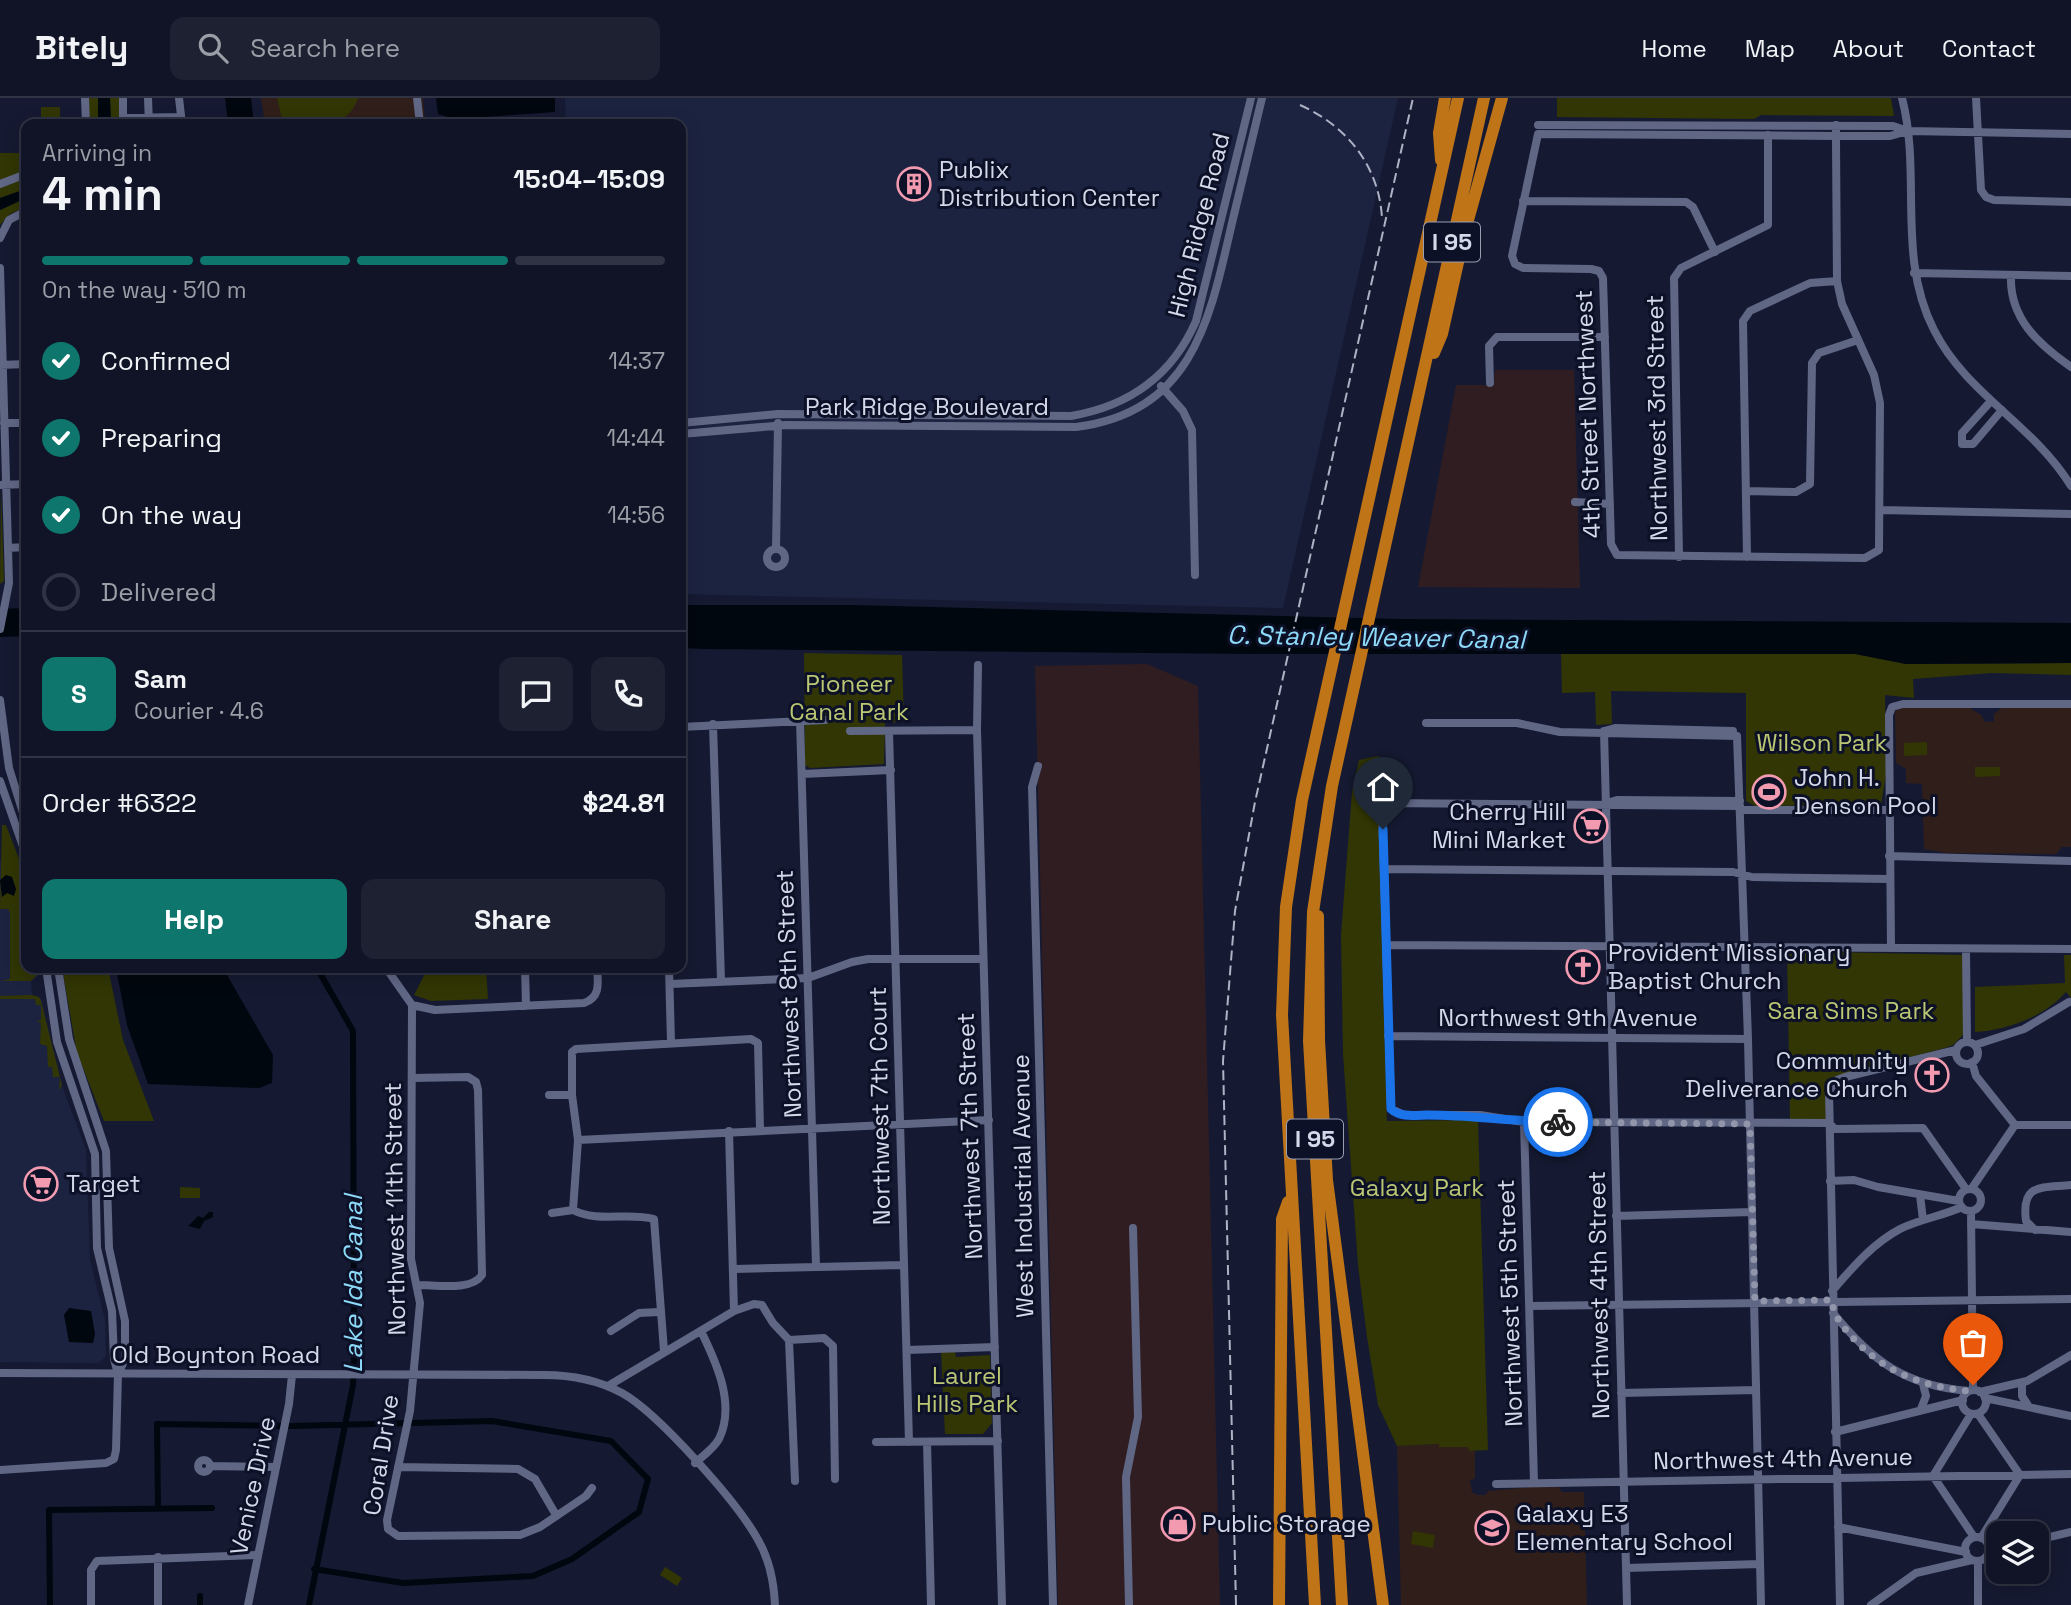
<!DOCTYPE html>
<html lang="en">
<head>
<meta charset="utf-8">
<style>
	body { margin:0; font-family:"Space Grotesk",sans-serif; background:#1e2132; color:#f1f3f6; height:100vh; display:flex; flex-direction:column; font-size:26px; white-space:nowrap }
	* { box-sizing:border-box; margin:0 }
	p { font-size:23px; color:#9c9ea7 }
	.icon { flex:none; width:38px; height:38px; fill:none; stroke:currentColor; stroke-width:2; stroke-linecap:round; stroke-linejoin:round }
	.map { position:relative; flex:1; overflow:hidden }
	.drawer { position:absolute; left:21px; top:21px; width:665px; height:854px; display:flex; flex-direction:column; background:#101426; border-radius:14px; box-shadow:0 4px 18px #0003,0 0 0 2px #303343 }
	.drawer>* { flex:none }
	.tools { position:absolute; left:1986px; top:1423px; display:grid; gap:14px }
	.tools a { display:grid; place-items:center; width:63px; height:63px; border-radius:14px; background:#101426; box-shadow:0 4px 18px #0003,0 0 0 2px #303343; font-size:35px }
	.pin { position:absolute; display:grid; place-items:center; width:60px; height:60px; color:#fff; margin:-72px -30px; border-radius:50% 50% 50% 0; rotate:-45deg; box-shadow:0 0 7px #0007 }
	.pin .icon { rotate:45deg }
	.courier { position:absolute; display:grid; place-items:center; width:70px; height:70px; margin:-35px; border:5px solid #1a73e8; border-radius:50%; background:#fff; color:#222; box-shadow:0 2px 9px #0007 }
	.head em { font-style:normal; font-weight:600 }
	.head div { display:flex; flex-direction:column-reverse }
	.head { display:flex; align-items:center; justify-content:space-between; height:119px; padding:0 21px }
	h1 { font-size:46px; font-weight:600; line-height:52px }
	.bar { display:grid; grid-template-columns:repeat(4,1fr); gap:10px 7px; align-content:center; height:84px; padding:0 21px }
	.bar i { height:9px; border-radius:5px; background:#303343 }
	.bar .current { background:#0f766e }
	.bar p { grid-column:span 4 }
	.line { display:flex; align-items:center; gap:18px; padding:0 21px; border-top:2px solid #303343 }
	.line div { flex:1 }
	.round { display:grid; place-items:center; flex:none; width:74px; height:74px; border-radius:14px; background:#1e2132 }
	ol { padding:0 21px; list-style:none }
	li { display:flex; align-items:center; gap:21px; height:77px }
	li p { margin-inline-start:auto }
	li .icon { padding:7px; border-radius:50%; background:#0f766e; color:#fff; stroke-width:4 }
	li:last-child { color:#9c9ea7 }
	li i { width:38px; height:38px; border:4px solid #303343; border-radius:50% }
	.action { display:flex; gap:14px; margin-top:auto; padding:14px 21px }
	.action a { flex:1; height:80px; border-radius:14px; background:#0f766e; color:#fff; font-size:28px; font-weight:600; line-height:80px; text-align:center }
	.action a+a { background:#1e2132; color:#f1f3f6 }
	header { display:flex; align-items:center; gap:42px; box-sizing:border-box; height:98px; padding:0 35px; background:#101426; border-bottom:2px solid #303343 }
	header strong { font-size:33px }
	nav { display:flex; gap:38px; margin-inline-start:auto; font-size:24px }
	.search { width:490px; height:63px; background:#1e2132; display:flex; align-items:center; gap:18px; box-sizing:border-box; padding:0 24px; border-radius:14px; color:#9c9ea7; font-size:26px }
	.map>svg:first-child { display:block }
	.built { fill:#1c2341 }
	.industrial { fill:#301d21 }
	.education { fill:#301e1a }
	.green { fill:#313604 }
	.water { fill:#00070e }
	.lines { fill:none; stroke-linecap:round; stroke-linejoin:round }
	.canal { stroke:#00070e; stroke-width:6 }
	.minor { stroke:#606785; stroke-width:8 }
	.highway { stroke:#bf7418; stroke-width:12 }
	.rail { stroke:#adb2c4; stroke-width:2; stroke-dasharray:10 5; stroke-linecap:butt }
	.done { stroke:#9196aa; stroke-width:7; stroke-dasharray:0 12.6 }
	.route { stroke:#1a73e8; stroke-width:9 }
	.labels { text-anchor:middle; stroke-width:6; stroke-linejoin:round; paint-order:stroke }
	.shield { fill:#0d1128; stroke:#989db0; stroke-width:2 }
	.shield-label { font-size:23px; font-weight:bold; fill:#d4d9ea }
	.poi-label { font-size:24px; fill:#d4d9ea; stroke:#0d1128; text-anchor:start }
	.street-label { font-size:24px; fill:#d4d9ea; stroke:#0d1128 }
	.park-label { font-size:24px; fill:#bbc773; stroke:#0d1128 }
	.water-label { font-size:26px; font-style:italic; fill:#8dd9f8; stroke:#0d1128 }
</style>
</head>
<body>
<header>
<strong>Bitely</strong>
<div class="search"><svg class="icon" aria-label="search" viewBox="0 0 24 24"><circle cx="10" cy="10" r="6"/><path d="M15 15l6 6"/></svg>Search here</div>
<nav><a>Home</a><a>Map</a><a>About</a><a>Contact</a></nav>
</header>
<div class="map">
<svg width="2071" height="1507" viewBox="0 0 2071 1507">
	<rect width="100%" height="100%" fill="#151a32"/>
	<!-- built -->
	<path class="built" d="M565,0H1398L1283,510L681,496V26H566Z
		M1586,711L1599,713L1601,738H1586Z
		M0,762L26,779V870H38V878L31,883L32,897L41,901L62,988L86,1052L90,1162L105,1222L106,1258L99,1265L0,1264Z"/>
	<!-- industrial -->
	<path class="industrial" d="M1495,272H1574L1580,490L1418,489L1456,287H1494Z
		M1147,566L1198,588L1220,1507H1058L1035,568Z"/>
	<!-- education -->
	<path class="education" d="M261,0H423L425,22L566,20V26H265Z
		M1904,609L1970,610L1981,617L1985,624L1994,623V616L2003,609H2071V749H2062L2056,756L1948,755L1924,751L1922,686L1906,685V671L1896,665L1895,613Z
		M1439,1346L1440,1349H1469V1353H1475V1381L1470,1382L1472,1394L1477,1397H1485L1488,1393L1530,1389H1559L1562,1394H1584L1587,1507H1401L1397,1348Z"/>
	<!-- green -->
	<path class="green" d="M89,0H98V26H89Z
		M110,0H119L120,26H111Z
		M277,0H358C347,34 312,26 283,26Z
		M1557,0H1891L1894,18L1761,17L1754,21L1557,19Z
		M41,9H60V25H41Z
		M0,55H26V73L0,82Z
		M26,80V91L0,100V90Z
		M26,100V109L10,116L0,127V112Z
		M1,391L4,483L0,486Z
		M804,555L902,557L904,624L885,625L884,666L810,670L805,667Z
		M1561,556H1856L1906,566L2071,565V577L1992,575L1913,581L1914,600L1885,597L1886,676L1881,707L1755,708L1746,703V595L1611,593L1612,626L1596,627L1595,594L1562,595Z
		M1927,644V657L1904,658V645Z
		M1378,658L1386,663V701L1378,711L1387,1023L1478,1022L1488,1352L1469,1353L1468,1349H1439V1346L1397,1348L1378,1307L1367,1239L1358,1167L1343,956L1341,837L1352,694L1359,662Z
		M1975,669H2000V678L1975,679Z
		M2,727H6L26,779V870H38V876L31,883H2L10,881V815L8,811H0Z
		M1787,853L1963,857V937L1953,947L1945,950L1833,979L1825,991L1826,1022L1790,1023Z
		M2064,857H2071V900L2066,894C2044,919 2007,932 1975,934V889L2065,885Z
		M62,870H108L123,942L154,1023H104L77,955Z
		M428,870H486L488,901L431,903L414,897Z
		M32,897L39,899L41,903L62,987L59,992L60,979H53L52,969H48L47,948L40,946L41,925L37,923L41,922V907H36L35,901H0V898Z
		M180,1089L200,1090V1100H180Z
		M941,1254H955L956,1259L990,1257L992,1325L983,1336H945Z
		M1413,1433L1435,1437L1433,1450L1411,1446Z
		M665,1469L682,1480L677,1488L660,1477Z"/>
	<!-- water -->
	<path class="water" d="M98,0H110L111,26H98Z
		M225,0H251L254,26H228Z
		M436,0H555V14L455,21L438,16Z
		M26,91V100L0,112V100Z
		M681,507H854L1401,521L2071,525V565L1906,566L1855,556H1255L705,551L681,550Z
		M26,510V538L0,539V511Z
		M6,777L12,779L16,791L14,798L7,795L2,799L0,782Z
		M116,870H223L273,957L272,985L259,990L148,986L127,927Z
		M209,1114H213V1119L204,1123L200,1131L188,1128L198,1118L203,1120Z
		M69,1210L91,1213L95,1236L93,1245L69,1244L64,1217Z"/>
	<g class="lines">
		<!-- canal -->
		<path class="canal" d="M158,1410L157,1326L293,1328L492,1323L611,1343L648,1381L639,1414L572,1461L533,1478L403,1485L314,1471
			M200,1498V1507
			M50,1507L49,1412L212,1410
			M309,1507L353,1287L354,1260L353,933L317,870"/>
		<!-- minor -->
		<path class="minor" d="M85,0L86,26
			M123,0V26
			M148,0L149,26
			M179,0L182,26
			M417,0L420,26
			M1902,0C1922,77 1896,158 1934,232C1966,296 2034,327 2071,388
			M1976,0L1981,92L1986,99L1994,102L2071,104
			M123,20L181,19
			M1538,27L1893,28L1908,33
			M1836,27V43L1837,183L1842,206L1874,277L1880,305L1879,452L1865,460L1617,457L1611,446L1603,180L1599,173L1591,171L1523,170L1515,166L1512,158L1538,36L1836,38H1890L1908,33L2071,36
			M0,86L26,76
			M1523,103L1686,104L1693,109L1715,154
			M0,140L9,122L26,113
			M0,170L9,485L0,531
			M1914,175L2071,178
			M2011,177C2009,220 2038,246 2071,269
			M0,267L26,266
			M1490,285L1489,248L1497,239H1605
			M1161,288L1183,313L1192,332L1195,477
			M1991,303L1962,335V346H1973L2002,312
			M4,325H26
			M681,325L778,316L1071,318C1129,308 1172,278 1196,223L1251,0
			M681,336L786,327L1076,329C1193,314 1210,221 1232,125C1242,83 1252,42 1262,0
			M0,387L26,386
			M1746,393L1796,394L1810,386L1812,265L1819,255L1858,242
			M1575,404L1610,406
			M1881,412L2071,416
			M8,450L26,449
			M776,451L778,325
			M767 460a9 9 0 1 1 18 0a9 9 0 1 1-18 0Z
			M1679,459L1674,180L1681,170L1768,127V37
			M1747,459L1743,223L1750,213L1810,185L1837,183
			M978,567L977,632L1002,1507
			M0,602L9,670L26,724
			M800,622L816,1168
			M1426,625H1517L1560,634L1737,638
			M713,626L721,882
			M681,629L825,622
			M850,633L977,632
			M889,633L909,1344
			M1604,633L1627,1507
			M1604,633L1615,630L1733,633
			M1737,638L1748,941L1761,1507
			M1038,668L1032,689L1053,1507
			M802,676L891,672
			M0,683L26,757
			M1607,705L1617,702L1740,703
			M1740,708L1386,705L1382,711L1391,1011L1404,1017H1480L1524,1024L1829,1025L1835,1031L1923,1030L1966,1091
			M1740,712H1889
			M1889,758L2071,763
			M1384,771L1733,774L1752,779L1890,781
			M1386,847L2071,851
			M1891,850L1889,617L1892,609L1903,606H2071
			M1966,851L1967,943
			M58,870L69,941L106,1053L109,1150L125,1223V1261L118,1276
			M386,870L412,907L411,1161L420,1205L410,1313L387,1422L388,1431L398,1438L520,1437L540,1429L586,1398L592,1390
			M525,870L526,908
			M669,870L671,944
			M670,886L808,880L852,864L868,861H983
			M412,907L435,912L584,905C601,899 598,885 597,870
			M1388,938L1748,941
			M1956 955a11 11 0 1 1 22 0a11 11 0 1 1-22 0Z
			M1975,947L2024,931L2069,904
			M1972,964L1976,978L2015,1027
			M412,980L468,979L476,984L478,992L482,1177C472,1193 437,1187 419,1187
			M549,997H572
			M1524,1024L1534,1384
			M2015,1027H2071
			M729,1033L734,1213
			M578,1042L989,1022
			M1830,1083L1854,1082L1878,1089L1959,1103
			M1972,1090L2015,1027
			M1959 1102a11 11 0 1 1 22 0a11 11 0 1 1-22 0Z
			M1920,1097L1923,1122
			M573,1112L578,1042L572,997V954L576,951L751,941L758,945L760,1031
			M573,1112C598,1125 627,1114 654,1121L664,1253
			M1971,1113L1973,1292
			M552,1115L573,1112
			M1616,1118L1752,1114
			M1971,1126L2071,1134
			M2035,1132L2026,1123C2021,1085 2041,1090 2071,1087
			M735,1171L903,1167
			M1832,1193C1853,1169 1872,1146 1900,1131C1920,1121 1942,1118 1962,1109
			M1529,1208L2071,1201
			M1833,1215C1872,1263 1905,1288 1969,1293
			M611,1233L639,1215L659,1214
			M789,1242L824,1240L833,1248L835,1381
			M907,1252L995,1249
			M0,1275L544,1277C571,1277 598,1282 622,1295C658,1315 736,1403 757,1440C769,1460 774,1484 775,1507
			M2022,1285V1298L2029,1309
			M608,1288L734,1213L754,1206L762,1207L773,1225L789,1242L795,1383
			M1962 1304a12 12 0 1 1 24 0a12 12 0 1 1-24 0Z
			M1980,1294L2027,1283L2071,1257
			M1621,1295L1756,1292
			M1985,1300L2071,1318
			M1921,1311L1926,1298L1923,1286
			M1971,1316L1933,1378L1974,1439
			M1978,1316L2020,1377L1981,1440
			M1835,1334L1963,1302
			M876,1344L998,1343
			M927,1344L931,1507
			M198 1368a6 6 0 1 1 12 0a6 6 0 1 1-12 0Z
			M695,1365C703,1358 714,1350 719,1341C736,1306 716,1264 701,1233
			M211,1368L276,1369
			M398,1369L518,1371L535,1381L556,1417
			M0,1372L106,1365L114,1361L116,1352L118,1276L114,1261L112,1213L97,1150L95,1056L57,944L46,870
			M1496,1386L2071,1376
			M1838,1429L1966,1454
			M1965 1451a12 12 0 1 1 24 0a12 12 0 1 1-24 0Z
			M2037,1442L2071,1434
			M158,1459V1507
			M1978,1463V1507
			M1626,1470L1760,1466
			M91,1507V1472L97,1463L258,1457
			M248,1507L289,1306L292,1277
			M1129,1507L1126,1379L1138,1319L1133,1130
			M1840,1507L1829,993L1837,982L1845,979L1956,952
			M1871,1507L1916,1475L1972,1462"/>
		<!-- highway -->
		<path class="highway" d="M1441,62L1439,35L1445,0
			M1434,255L1442,236L1465,133L1502,0
			M1318,818L1319,942L1327,1082L1383,1507
			M1279,1507L1282,1121L1288,1104
			M1315,1507L1282,917L1286,809L1302,702L1458,0
			M1342,1507L1309,943L1313,814L1332,688L1484,0"/>
		<!-- rail -->
		<path class="rail" d="M1300,7C1347,28 1379,68 1382,120
			M1236,1507L1223,963L1235,813L1255,704L1413,0"/>
	</g>
	<g class="lines">
		<!-- done -->
		<path class="done" d="M1558,1024L1750,1026L1755,1203L1832,1202C1833,1218 1842,1227 1852,1239C1884,1274 1923,1289 1969,1293L1973,1287"/>
		<!-- route -->
		<path class="route" d="M1383,731L1391,1011C1401,1020 1416,1017 1428,1017C1472,1017 1515,1024 1558,1024"/>
	</g>
	<!-- icons -->
	<defs>
		<symbol id="building-ring" viewBox="-11 -11 22 22"><circle r="9.5" fill="#0d1128" stroke="#f29aaf" stroke-width="1.5"/><path d="M-4-6H4V6H1V3H-1V6H-4ZM-2.5-4.3h1.7v1.8h-1.7ZM.8-4.3h1.7v1.8H.8ZM-2.5-1h1.7V.8h-1.7ZM.8-1h1.7V.8H.8Z" fill="#f29aaf"/></symbol>
		<symbol id="stadium-ring" viewBox="-11 -11 22 22"><circle r="9.5" fill="#0d1128" stroke="#f29aaf" stroke-width="1.5"/><path d="M0-5a6.5 5 0 1 0 0 10a6.5 5 0 1 0 0-10ZM-3.5-1.8h7v3.6h-7Z" fill="#f29aaf"/></symbol>
		<symbol id="supermarket-ring" viewBox="-11 -11 22 22"><circle r="9.5" fill="#0d1128" stroke="#f29aaf" stroke-width="1.5"/><path d="M-6-5.5h2.5l.6 2H6L4.5 2H-2.5L-4.4-4H-6ZM-1.5 3.2a1.3 1.3 0 1 0 .1 0ZM3 3.2a1.3 1.3 0 1 0 .1 0Z" fill="#f29aaf"/></symbol>
		<symbol id="church-ring" viewBox="-11 -11 22 22"><circle r="9.5" fill="#0d1128" stroke="#f29aaf" stroke-width="1.5"/><path d="M-1.2-6h2.4v3.5h3.3v2.4h-3.3V6h-2.4V-.1h-3.3v-2.4h3.3Z" fill="#f29aaf"/></symbol>
		<symbol id="shop-ring" viewBox="-11 -11 22 22"><circle r="9.5" fill="#0d1128" stroke="#f29aaf" stroke-width="1.5"/><path d="M-5-2.5h2.3a2.7 3.5 0 0 1 5.4 0H5L5.5 6h-11ZM-1.5-2.5h3a1.5 2.3 0 0 0-3 0Z" fill="#f29aaf"/></symbol>
		<symbol id="school-ring" viewBox="-11 -11 22 22"><circle r="9.5" fill="#0d1128" stroke="#f29aaf" stroke-width="1.5"/><path d="M0-5L7-2L0 1L-7-2ZM-4 1L0 2.5L4 1V4Q0 6-4 4Z" fill="#f29aaf"/></symbol>
	</defs>
	<g fill-rule="evenodd">
		<use href="#building-ring" x="895" y="67" width="38" height="38"/>
		<use href="#stadium-ring" x="1750" y="675" width="38" height="38"/>
		<use href="#supermarket-ring" x="1572" y="709" width="38" height="38"/>
		<use href="#church-ring" x="1564" y="850" width="38" height="38"/>
		<use href="#church-ring" x="1913" y="958" width="38" height="38"/>
		<use href="#supermarket-ring" x="22" y="1067" width="38" height="38"/>
		<use href="#shop-ring" x="1159" y="1407" width="38" height="38"/>
		<use href="#school-ring" x="1473" y="1411" width="38" height="38"/>
	</g>
	<g class="labels">
		<!-- shield labels -->
		<g class="shield">
			<rect x="1424" y="124.5" width="56" height="39" rx="5"/>
			<rect x="1287" y="1021.5" width="56" height="39" rx="5"/>
		</g>
		<g class="shield-label">
			<text x="1452" y="152">I 95</text>
			<text x="1315" y="1049">I 95</text>
		</g>
		<!-- poi labels -->
		<g class="poi-label">
			<text x="939" y="80">Publix<tspan x="939" dy="28">Distribution Center</tspan></text>
			<text x="1794" y="688">John H.<tspan x="1794" dy="28">Denson Pool</tspan></text>
			<text x="1566" y="722" text-anchor="end">Cherry Hill<tspan x="1566" dy="28">Mini Market</tspan></text>
			<text x="1608" y="863">Provident Missionary<tspan x="1608" dy="28">Baptist Church</tspan></text>
			<text x="1908" y="971" text-anchor="end">Community<tspan x="1908" dy="28">Deliverance Church</tspan></text>
			<text x="66" y="1094">Target</text>
			<text x="1516" y="1424">Galaxy E3<tspan x="1516" dy="28">Elementary School</tspan></text>
			<text x="1202" y="1434">Public Storage</text>
		</g>
		<!-- street labels -->
		<g class="street-label">
			<text transform="translate(1199 127) rotate(-76)" y="8">High Ridge Road</text>
			<text x="927" y="317">Park Ridge Boulevard</text>
			<text transform="translate(1588 316) rotate(-92)" y="8">4th Street Northwest</text>
			<text transform="translate(1657 320) rotate(-91)" y="8">Northwest 3rd Street</text>
			<text transform="translate(789 896) rotate(-92)" y="8">Northwest 8th Street</text>
			<text x="1568" y="928">Northwest 9th Avenue</text>
			<text transform="translate(880 1008) rotate(-91)" y="8">Northwest 7th Court</text>
			<text transform="translate(970 1038) rotate(-92)" y="8">Northwest 7th Street</text>
			<text transform="translate(1023 1088) rotate(-91)" y="8">West Industrial Avenue</text>
			<text transform="translate(395 1111) rotate(-91)" y="8">Northwest 11th Street</text>
			<text transform="translate(1599 1197) rotate(-91)" y="8">Northwest 4th Street</text>
			<text transform="translate(1510 1205) rotate(-92)" y="8">Northwest 5th Street</text>
			<text x="216" y="1265">Old Boynton Road</text>
			<text transform="translate(381 1357) rotate(-81)" y="8">Coral Drive</text>
			<text transform="translate(1783 1361) rotate(-1)" y="8">Northwest 4th Avenue</text>
			<text transform="translate(253 1388) rotate(-78)" y="8">Venice Drive</text>
		</g>
		<!-- park labels -->
		<g class="park-label">
			<text x="849" y="594">Pioneer<tspan x="849" dy="28">Canal Park</tspan></text>
			<text x="1822" y="653">Wilson Park</text>
			<text x="1851" y="921">Sara Sims Park</text>
			<text x="1417" y="1098">Galaxy Park</text>
			<text x="967" y="1286">Laurel<tspan x="967" dy="28">Hills Park</tspan></text>
		</g>
		<!-- water labels -->
		<g class="water-label">
			<text transform="translate(1376 539) rotate(1)" y="9">C. Stanley Weaver Canal</text>
			<text transform="translate(353 1186) rotate(-90)" y="9">Lake Ida Canal</text>
		</g>
	</g>
</svg>
<div class="tools">
<a><svg class="icon" aria-label="layers" viewBox="0 0 24 24"><path d="M12 4l9 5-9 5-9-5zM3 14l9 5 9-5"/></svg></a>
</div>
<div class="pin" style="left:1973px;top:1287px;background:#ea580c"><svg class="icon" aria-label="bag" viewBox="0 0 24 24"><path d="M5 8h14l-1 12H6zM9 8a3 3 0 0 1 6 0"/></svg></div>
<div class="pin" style="left:1383px;top:731px;background:#1f2937"><svg class="icon" aria-label="home" viewBox="0 0 24 24"><path d="M3 11l9-7 9 7M6 9v11h12V9"/></svg></div>
<div class="courier" style="left:1558px;top:1024px"><svg class="icon" aria-label="bike" viewBox="0 0 24 24"><circle cx="6" cy="16" r="4"/><circle cx="18" cy="16" r="4"/><path d="M6 16l4-8h5l3 8M10 8l3 8H6M13 5h3"/></svg></div>
<section class="drawer">
<div class="head"><div><h1>4 min</h1><p>Arriving in</p></div><em>15:04–15:09</em></div>
<div class="bar"><i class="current"></i><i class="current"></i><i class="current"></i><i></i><p>On the way · 510 m</p></div>
<ol>
<li><svg class="icon" aria-label="check" viewBox="0 0 24 24"><path d="M5 12l5 5 9-10"/></svg>Confirmed<p>14:37</p></li>
<li><svg class="icon" aria-label="check" viewBox="0 0 24 24"><path d="M5 12l5 5 9-10"/></svg>Preparing<p>14:44</p></li>
<li><svg class="icon" aria-label="check" viewBox="0 0 24 24"><path d="M5 12l5 5 9-10"/></svg>On the way<p>14:56</p></li>
<li><i></i>Delivered</li>
</ol>
<div class="line" style="height:126px"><b class="round" style="background:#0f766e;color:#fff">S</b><div><b>Sam</b><p>Courier · 4.6</p></div><a class="round"><svg class="icon" aria-label="chat" viewBox="0 0 24 24"><path d="M4 5h16v11H9l-5 4z"/></svg></a><a class="round"><svg class="icon" aria-label="phone" viewBox="0 0 24 24"><path d="M5 4h4l2 5-3 2q2 4 5 5l2-3 5 2v4C11 20 4 13 5 4z"/></svg></a></div>
<div class="line" style="height:91px"><div>Order #6322</div><b>$24.81</b></div>
<div class="action"><a>Help</a><a>Share</a></div>
</section>
</div>
</body>
</html>
